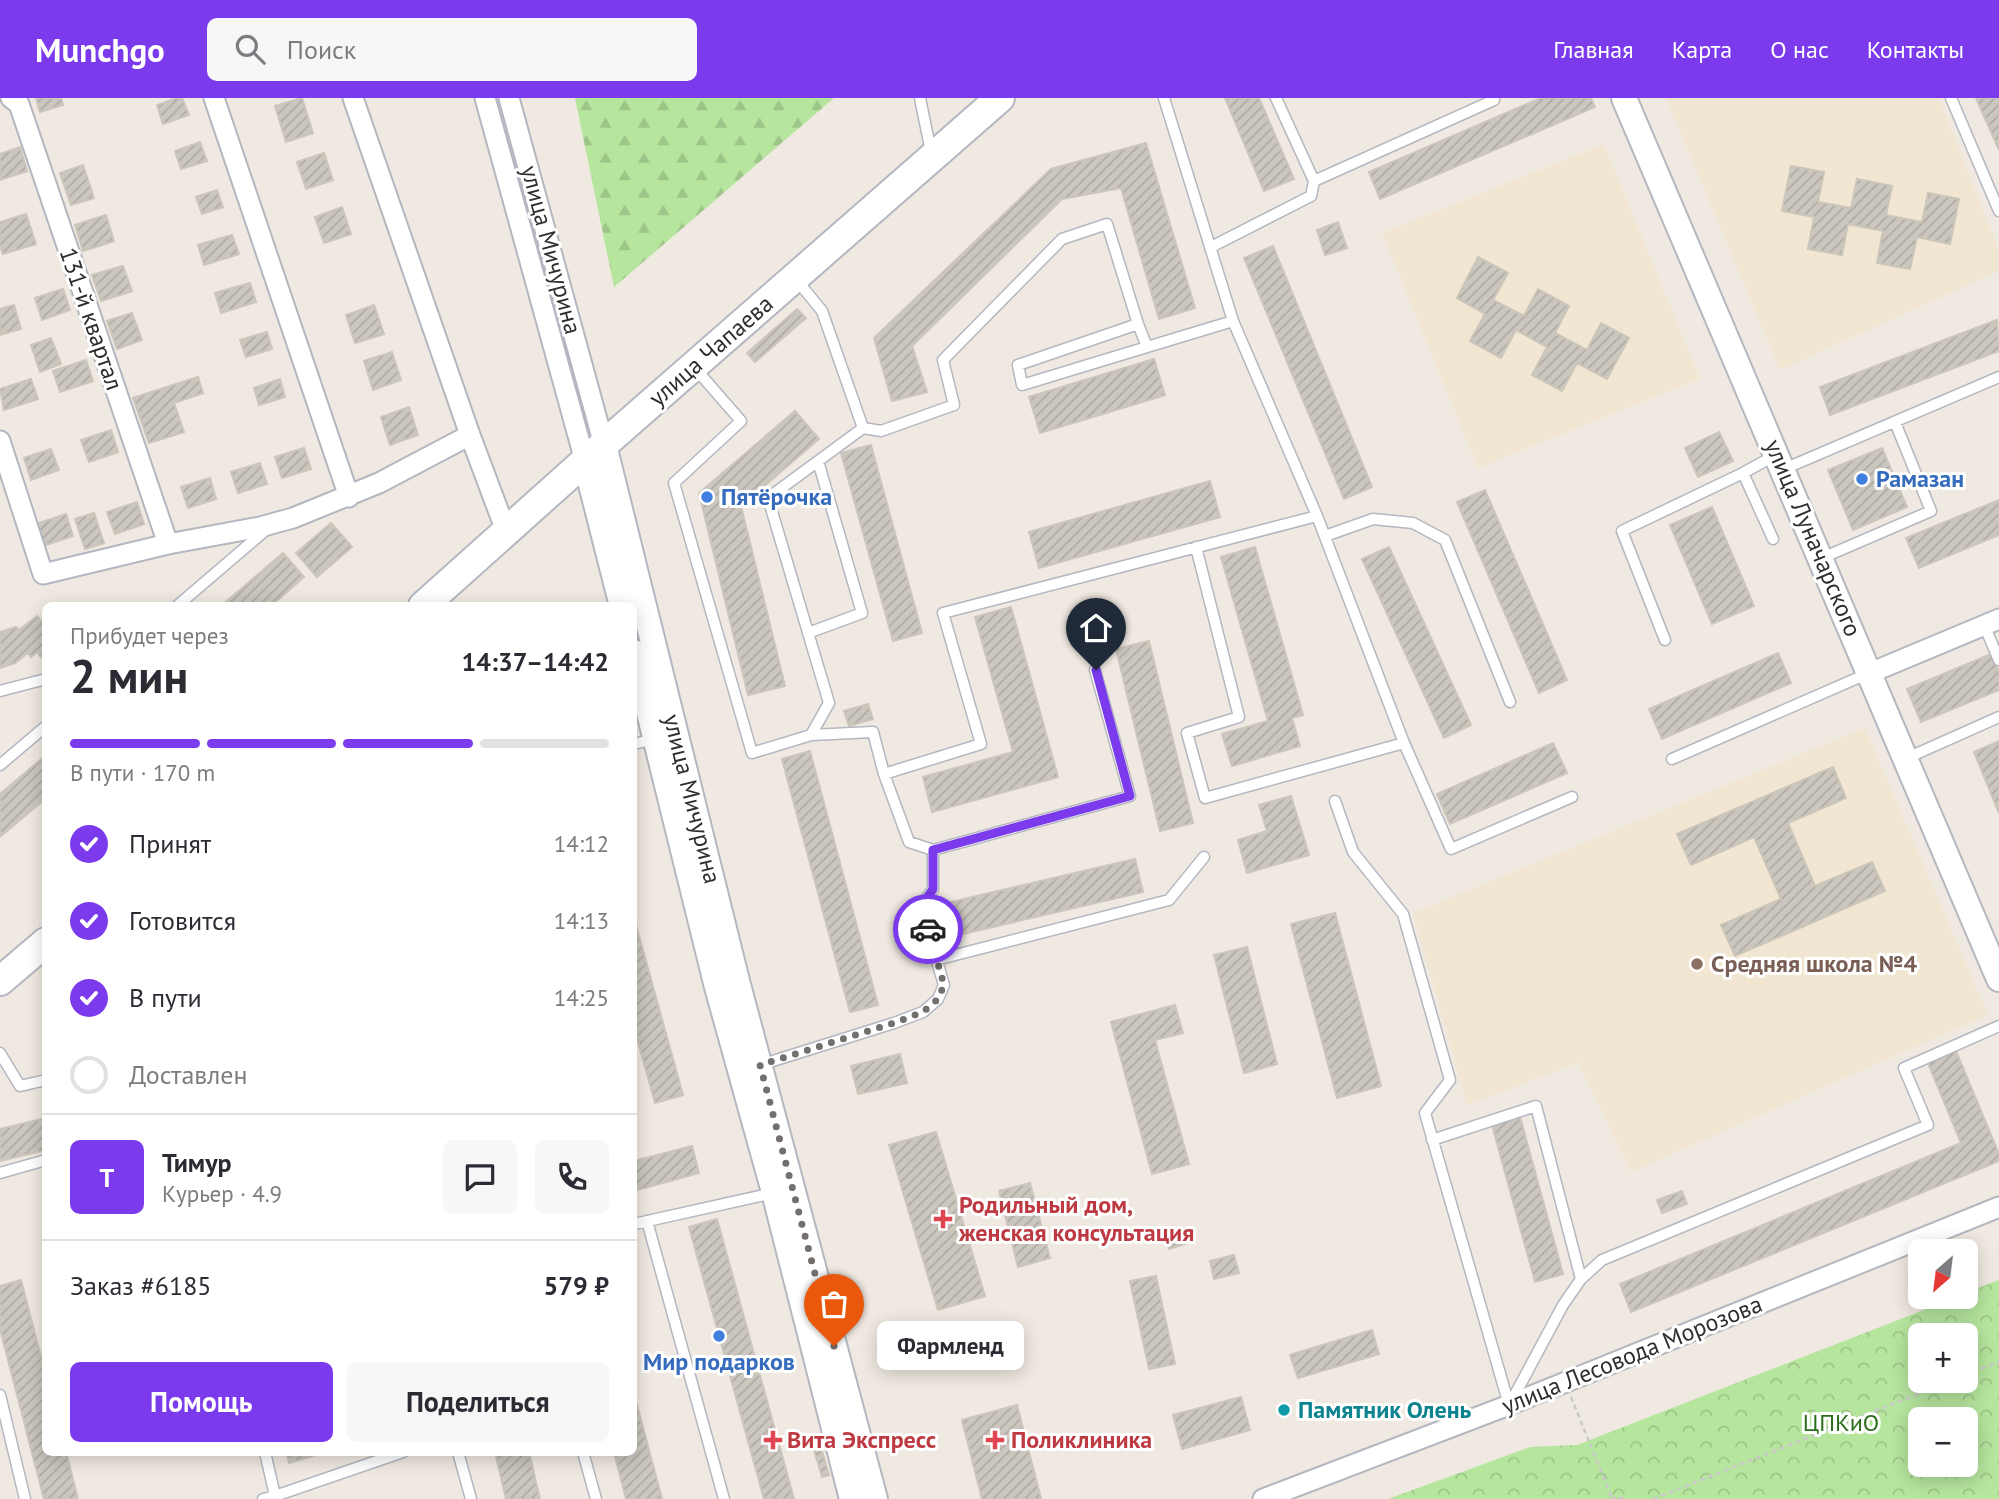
<!DOCTYPE html>
<html lang="ru">
<head>
<meta charset="utf-8">
<style>
	body { margin:0; font-family:"PT Sans",sans-serif; background:#f7f7f7; color:#2b2b33; height:100vh; display:flex; flex-direction:column; font-size:26px; white-space:nowrap }
	* { box-sizing:border-box; margin:0 }
	p { font-size:23px; color:#7c7c81 }
	.icon { flex:none; width:38px; height:38px; fill:none; stroke:currentColor; stroke-width:2; stroke-linecap:round; stroke-linejoin:round }
	.map { position:relative; flex:1; overflow:hidden }
	.drawer { position:absolute; left:42px; top:504px; width:595px; height:854px; display:flex; flex-direction:column; background:#fff; border-radius:10px; box-shadow:0 4px 18px #0003 }
	.drawer>* { flex:none }
	.needle { width:46px; rotate:208deg }
	.fabs { position:absolute; left:1908px; top:1141px; display:grid; gap:14px }
	.fabs a { display:grid; place-items:center; width:70px; height:70px; border-radius:10px; background:#fff; box-shadow:0 4px 18px #0003; font-size:35px }
	.pin { position:absolute; display:grid; place-items:center; width:60px; height:60px; color:#fff; margin:-72px -30px; border-radius:50% 50% 50% 0; rotate:-45deg; box-shadow:0 0 7px #0007 }
	.pin .icon { rotate:45deg }
	.courier { position:absolute; display:grid; place-items:center; width:70px; height:70px; margin:-35px; border:5px solid #7c3aed; border-radius:50%; background:#fff; color:#222; box-shadow:0 2px 9px #0007 }
	.bubble { position:absolute; height:49px; border-radius:10px; background:#fff; box-shadow:0 4px 18px #0003; font-size:23px; font-weight:700; line-height:49px; text-align:center }
	.headline em { font-style:normal; font-weight:700 }
	.headline div { display:flex; flex-direction:column-reverse }
	.headline { display:flex; align-items:center; justify-content:space-between; height:119px; padding:0 28px }
	h1 { font-size:46px; font-weight:700; line-height:52px }
	.bar { display:grid; grid-template-columns:repeat(4,1fr); gap:10px 7px; align-content:center; height:84px; padding:0 28px }
	.bar i { height:9px; border-radius:5px; background:#e1e1e2 }
	.bar .current { background:#7c3aed }
	.bar p { grid-column:span 4 }
	.line { display:flex; align-items:center; gap:18px; padding:0 28px; border-top:2px solid #e1e1e2 }
	.line div { flex:1 }
	.round { display:grid; place-items:center; flex:none; width:74px; height:74px; border-radius:10px; background:#f7f7f7 }
	ol { padding:0 28px; list-style:none }
	li { display:flex; align-items:center; gap:21px; height:77px }
	li p { margin-inline-start:auto }
	li .icon { padding:7px; border-radius:50%; background:#7c3aed; color:#fff; stroke-width:4 }
	li:last-child { color:#7c7c81 }
	li i { width:38px; height:38px; border:4px solid #e1e1e2; border-radius:50% }
	.button { display:flex; gap:14px; margin-top:auto; padding:14px 28px }
	.button a { flex:1; height:80px; border-radius:10px; background:#7c3aed; color:#fff; font-size:28px; font-weight:700; line-height:80px; text-align:center }
	.button a+a { background:#f7f7f7; color:#2b2b33 }
	header { display:flex; align-items:center; gap:42px; box-sizing:border-box; height:98px; padding:0 35px; background:#7c3aed; color:#fff }
	header strong { font-size:33px }
	nav { display:flex; gap:38px; margin-inline-start:auto; font-size:24px }
	.search { width:490px; height:63px; background:#f7f7f7; display:flex; align-items:center; gap:18px; box-sizing:border-box; padding:0 24px; border-radius:10px; color:#7c7c81; font-size:26px }
	.map>svg:first-child { display:block }
	.education { fill:#f0e6d1 }
	.forest { fill:url(#forest-firs) }
	.park { fill:url(#park-crowns); fill-rule:evenodd }
	.building { fill:url(#building-hatch); stroke:#cbc5ba; stroke-width:2 }
	.lines { fill:none; stroke-linecap:round; stroke-linejoin:round }
	.service-casing { stroke:#b4b7c1; stroke-width:13 }
	.minor-casing { stroke:#b4b7c1; stroke-width:23 }
	.tertiary-casing { stroke:#b4b7c1; stroke-width:28 }
	.secondary-casing { stroke:#b4b7c1; stroke-width:32 }
	.path { stroke:#c9c9c9; stroke-width:2.5; stroke-dasharray:5 3.5; stroke-linecap:butt }
	.service { stroke:#fff; stroke-width:10 }
	.minor { stroke:#fff; stroke-width:19 }
	.tertiary { stroke:#fff; stroke-width:24 }
	.secondary { stroke:#fff; stroke-width:28 }
	.done { stroke:#726f6d; stroke-width:7; stroke-dasharray:0 12.6 }
	.route { stroke:#7c3aed; stroke-width:9 }
	.shop-dot { fill:#3f7fe0; stroke:#fff; stroke-width:2.5 }
	.education-dot { fill:#8d6e63; stroke:#fff; stroke-width:2.5 }
	.health-dot { fill:#e0444e; stroke:#fff; stroke-width:2.5 }
	.culture-dot { fill:#0f9aa8; stroke:#fff; stroke-width:2.5 }
	.labels { text-anchor:middle; stroke-width:6; stroke-linejoin:round; paint-order:stroke }
	.street-label { font-size:24px; fill:#2e2e2e; stroke:#fff }
	.shop-label { font-size:24px; font-weight:bold; fill:#366cbe; stroke:#fff; text-anchor:start }
	.education-label { font-size:24px; font-weight:bold; fill:#785e54; stroke:#fff; text-anchor:start }
	.health-label { font-size:24px; font-weight:bold; fill:#be3a42; stroke:#fff; text-anchor:start }
	.culture-label { font-size:24px; font-weight:bold; fill:#0d838f; stroke:#fff; text-anchor:start }
	.park-label { font-size:24px; fill:#2c6e1b; stroke:#fff }
</style>
</head>
<body>
<header>
<strong>Munchgo</strong>
<div class="search"><svg class="icon" aria-label="search" viewBox="0 0 24 24"><circle cx="10" cy="10" r="6"/><path d="M15 15l6 6"/></svg>Поиск</div>
<nav><a>Главная</a><a>Карта</a><a>О нас</a><a>Контакты</a></nav>
</header>
<div class="map">
<svg width="1999" height="1401" viewBox="0 0 1999 1401">
	<defs>
		<pattern id="forest-firs" width="22" height="20" patternUnits="userSpaceOnUse" patternTransform="scale(1.75)"><rect width="22" height="20" fill="#b6e59e"/><path d="M5 1l3.5 6h-7zM16 11l3.5 6h-7z" fill="#9dc588"/></pattern>
		<pattern id="park-crowns" width="20" height="18" patternUnits="userSpaceOnUse" patternTransform="scale(1.75)"><rect width="20" height="18" fill="#b6e59e"/><path d="M2 6a3 3 0 1 1 6 0M12 15a3 3 0 1 1 6 0" fill="none" stroke="#9dc588"/></pattern>
		<pattern id="building-hatch" width="6" height="6" patternUnits="userSpaceOnUse" patternTransform="scale(1.75)"><rect width="6" height="6" fill="#cbc7bf"/><path d="M-1 1l2-2M0 6l6-6M5 7l2-2" fill="none" stroke="#afaba4"/></pattern>
	</defs>
	<rect width="100%" height="100%" fill="#efe9e1"/>
	<!-- education -->
	<path class="education" d="M1666,0H1939L1999,153V173L1780,272Z
		M1604,46L1700,281L1478,370L1382,135Z
		M1865,630L1988,917L1631,1074L1578,965L1467,1007L1413,815Z"/>
	<!-- forest -->
	<path class="forest" d="M575,0H834L614,189Z"/>
	<!-- park -->
	<path class="park" d="M1999,1182V1401H1388L1530,1349L1577,1347L1957,1199H1965V1195ZM1920,1237H1965V1283H1920ZM1920,1321H1965V1367H1920Z"/>
	<!-- building -->
	<path class="building" d="M36,0H61L63,7L40,14Z
		M177,0H182L189,17L163,26L157,7Z
		M302,0L313,35L286,44L275,8Z
		M1225,0H1259L1294,81L1264,93Z
		M1541,0H1591L1595,9L1380,101L1369,74Z
		M1976,0H1999V52Z
		M200,44L207,63L181,71L175,53Z
		M1146,45L1195,210L1159,221L1121,90L1062,101L912,248L927,294L892,303L874,240L1051,71Z
		M20,49L27,73L0,82V56Z
		M324,55L333,82L306,91L297,64Z
		M83,67L94,100L71,107L60,75Z
		M1791,68L1824,74L1818,104L1851,110L1857,81L1892,88L1886,117L1922,124L1928,95L1959,101L1950,146L1917,139L1910,171L1877,165L1883,133L1848,126L1842,157L1808,151L1814,119L1782,113Z
		M217,92L223,109L202,116L196,99Z
		M342,109L351,136L324,145L315,119Z
		M26,116L36,146L3,156L0,147V124Z
		M106,117L114,143L83,153L75,127Z
		M1338,124L1347,150L1325,157L1317,132Z
		M232,137L239,156L204,167L198,147Z
		M1273,148L1372,389L1344,401L1244,160Z
		M1478,159L1508,175L1493,202L1524,218L1538,191L1569,208L1555,235L1587,252L1601,225L1629,240L1607,281L1577,265L1562,293L1532,277L1547,249L1516,232L1501,260L1470,243L1485,216L1457,200Z
		M123,168L132,193L101,203L92,177Z
		M250,185L256,204L221,215L215,195Z
		M63,191L70,212L42,222L35,200Z
		M14,207L21,231L0,237V211Z
		M374,207L384,236L355,245L346,217Z
		M797,211L806,220L755,264L747,255Z
		M132,215L142,242L117,251L107,223Z
		M1997,222L1999,253L1830,317L1820,289Z
		M267,234L272,251L246,259L240,242Z
		M51,240L61,266L40,274L31,247Z
		M392,254L401,282L373,292L364,263Z
		M1154,261L1165,297L1040,335L1029,299Z
		M86,262L93,283L60,294L53,273Z
		M198,279L203,295L174,305L184,334L149,345L133,300Z
		M31,281L38,301L4,312L0,291Z
		M280,281L285,299L259,307L254,290Z
		M409,309L418,337L390,347L381,319Z
		M795,313L819,341L741,408L785,588L748,597L699,395Z
		M111,332L118,354L89,364L81,342Z
		M1719,334L1733,363L1698,379L1685,350Z
		M871,347L922,535L893,543L841,355Z
		M304,350L311,371L282,380L275,359Z
		M1882,350L1907,409L1853,432L1828,372Z
		M51,351L59,372L31,382L24,360Z
		M260,365L267,386L238,395L231,374Z
		M210,380L216,401L188,410L181,389Z
		M1210,383L1220,419L1039,470L1029,434Z
		M1485,392L1567,582L1539,595L1457,404Z
		M1999,402V437L1919,470L1906,440Z
		M137,404L144,426L115,436L107,414Z
		M1712,409L1754,508L1712,526L1670,427Z
		M94,415L104,445L85,451L75,421Z
		M66,416L73,438L43,448L36,426Z
		M331,425L352,449L317,479L296,455Z
		M1255,449L1303,617L1292,620L1300,648L1232,668L1222,636L1268,623L1221,459Z
		M1389,449L1471,627L1444,640L1362,461Z
		M283,455L304,479L271,508H221Z
		M1011,509L1058,679L932,714L923,679L1013,654L975,519Z
		M37,518L46,528V555L41,559L37,554L31,559L28,555L15,565L0,570V534L16,529L19,532Z
		M1149,543L1193,725L1160,733L1116,551Z
		M1778,555L1791,585L1662,641L1649,611Z
		M1991,556L1999,574V592L1921,624L1907,591Z
		M868,606L873,621L849,628L844,613Z
		M1999,643V715L1974,654Z
		M1553,645L1567,675L1450,726L1437,696Z
		M810,653L878,907L850,914L782,661Z
		M46,657V700L0,739V696Z
		M1833,669L1846,700L1788,725L1815,788L1872,764L1885,793L1735,858L1721,827L1781,801L1754,739L1691,767L1677,736Z
		M1291,698L1309,757L1247,775L1238,742L1267,733L1259,707Z
		M1135,761L1143,794L954,838L947,805Z
		M1335,815L1381,988L1337,1000L1291,826Z
		M634,820L683,997L655,1005L634,929Z
		M1247,849L1277,966L1244,975L1214,857Z
		M1175,907L1183,935L1155,942L1189,1066L1152,1076L1111,924Z
		M1956,953L1999,1056V1063L1631,1214L1620,1186L1961,1045L1928,965Z
		M900,956L907,985L858,996L851,968Z
		M1520,1019L1563,1176L1535,1184L1492,1027Z
		M46,1020V1052L0,1063V1031Z
		M936,1034L985,1198L938,1212L889,1047Z
		M692,1048L699,1075L634,1093V1063Z
		M1030,1085L1050,1160L1018,1169L999,1093Z
		M1682,1093L1687,1106L1662,1115L1657,1102Z
		M717,1121L794,1401H764L689,1129Z
		M1183,1130L1188,1145L1169,1151L1164,1135Z
		M1234,1157L1239,1175L1214,1181L1210,1163Z
		M1156,1178L1175,1266L1149,1271L1130,1183Z
		M21,1182L46,1278V1354H66L78,1401H44L0,1231V1188Z
		M1372,1232L1379,1256L1298,1280L1290,1257Z
		M1241,1299L1250,1332L1182,1351L1173,1317Z
		M637,1307L662,1401H626L614,1354H634V1308Z
		M1017,1307L1041,1401H982L962,1322Z
		M821,1350L829,1377L822,1379L814,1352Z
		M286,1354H326L289,1365Z
		M495,1354H529L540,1401H506Z"/>
	<g class="lines">
		<defs>
			<path id="service" d="M920,0L931,54
				M1951,0L1999,113
				M1314,83L1494,2
				M1211,149L1311,98L1314,83L1276,0
				M1138,226L1018,267L1022,287L1147,249
				M694,269L741,323L674,385L752,655L811,637L829,605L768,400L863,330L822,213L795,180
				M863,330L881,333L954,307L943,262L1062,141L1107,126L1138,226L1147,249L1233,223L1164,0
				M1784,371L1999,279
				M1325,438L1373,421L1413,425L1445,442L1510,604
				M1773,441L1743,375L1774,358
				M1196,449L1239,619L1187,635L1205,700L1404,645L1317,418
				M1822,460L1931,413L1895,324
				M177,508L267,431
				M1984,527L1999,562
				M808,535L862,515L818,363
				M1665,542L1622,433L1743,375
				M0,593L46,581
				M811,637L873,634L884,676L981,646L943,515L1317,418L1233,223
				M1404,645L1451,751L1572,699
				M634,646L654,641
				M1907,660L1999,619
				M1672,661L1869,575
				M0,667L46,628
				M884,676L909,744L933,752L1130,698L1095,572
				M1335,703L1353,754L1403,816L1450,982L1425,1015L1509,1307
				M936,862L1169,802L1204,759
				M0,955L20,988L46,982
				M760,967L894,925L923,914L938,901L944,887L921,809L933,791V752
				M1432,1042L1536,1008L1581,1181
				M0,1075L46,1062
				M647,1123L724,1401
				M634,1126L773,1095
				M0,1297L25,1401
				M1511,1304L1563,1207L1581,1181L1602,1162L1928,1027L1904,970L1999,928
				M458,1354L471,1401
				M583,1354L596,1401
				M275,1398L403,1354
				M263,1401L275,1398L265,1354"/>
			<path id="minor" d="M11,0L19,6L168,446
				M214,0L349,399
				M353,0L470,337L506,433
				M485,0L585,363
				M509,0L604,347
				M0,343L43,476L168,446L260,429L293,420L379,385L470,337
				M1870,575L1999,521
				M1263,1401L1509,1307L1999,1109"/>
			<path id="tertiary" d="M1624,0L1999,881
				M604,347L737,883L875,1401
				M585,363L622,508
				M634,554L717,889L774,1094L852,1401"/>
			<path id="secondary" d="M423,508L585,363L1000,0
				M0,883L46,844"/>
		</defs>
		<!-- service casing -->
		<use href="#service" class="service-casing"/>
		<!-- minor casing -->
		<use href="#minor" class="minor-casing"/>
		<!-- tertiary casing -->
		<use href="#tertiary" class="tertiary-casing"/>
		<!-- secondary casing -->
		<use href="#secondary" class="secondary-casing"/>
		<!-- path -->
		<path class="path" d="M1965,1277L1999,1264
			M1571,1299L1612,1400
			M1611,1401L1618,1399L1624,1401
			M1653,1401L1951,1283"/>
		<!-- service -->
		<use href="#service" class="service"/>
		<!-- minor -->
		<use href="#minor" class="minor"/>
		<!-- tertiary -->
		<use href="#tertiary" class="tertiary"/>
		<!-- secondary -->
		<use href="#secondary" class="secondary"/>
	</g>
	<g class="lines">
		<!-- done -->
		<path class="done" d="M834,1248L760,967L894,925L923,914L938,901L944,887L928,831"/>
		<!-- route -->
		<path class="route" d="M928,831L921,809L933,791V752L1130,698L1096,572"/>
	</g>
	<!-- markers -->
	<g class="shop-dot">
		<circle cx="1862" cy="381" r="7"/>
		<circle cx="707" cy="399" r="7"/>
		<circle cx="719" cy="1238" r="7"/>
	</g>
	<circle class="education-dot" cx="1697" cy="866" r="7"/>
	<g class="health-dot">
		<path d="M939.5 1110.5h7v7h7v7h-7v7h-7v-7h-7v-7h7z"/>
		<path d="M769.5 1331.5h7v7h7v7h-7v7h-7v-7h-7v-7h7z"/>
		<path d="M991.5 1331.5h7v7h7v7h-7v7h-7v-7h-7v-7h7z"/>
	</g>
	<circle class="culture-dot" cx="1284" cy="1312" r="7"/>
	<g class="labels">
		<!-- street labels -->
		<g class="street-label">
			<text transform="translate(551 152) rotate(75)" y="8">улица Мичурина</text>
			<text transform="translate(91 221) rotate(71)" y="8">131-й квартал</text>
			<text transform="translate(711 253) rotate(-41)" y="8">улица Чапаева</text>
			<text transform="translate(1813 440) rotate(67)" y="8">улица Луначарского</text>
			<text transform="translate(692 701) rotate(76)" y="8">улица Мичурина</text>
			<text transform="translate(1632 1257) rotate(-22)" y="8">улица Лесовода Морозова</text>
		</g>
		<!-- shop labels -->
		<g class="shop-label">
			<text x="1876" y="389">Рамазан</text>
			<text x="721" y="407">Пятёрочка</text>
			<text x="719" y="1272" text-anchor="middle">Мир подарков</text>
		</g>
		<!-- education labels -->
		<g class="education-label">
			<text x="1711" y="874">Средняя школа №4</text>
		</g>
		<!-- health labels -->
		<g class="health-label">
			<text x="959" y="1115">Родильный дом,<tspan x="959" dy="28">женская консультация</tspan></text>
			<text x="787" y="1350">Вита Экспресс</text>
			<text x="1011" y="1350">Поликлиника</text>
		</g>
		<!-- culture labels -->
		<g class="culture-label">
			<text x="1298" y="1320">Памятник Олень</text>
		</g>
		<!-- park labels -->
		<g class="park-label">
			<text x="1841" y="1333">ЦПКиО</text>
		</g>
	</g>
</svg>
<div class="fabs">
<a><svg class="needle" viewBox="-14 -14 28 28"><path d="M0-13l5 13h-10z" fill="#e53935"/><path d="M0 13l5-13h-10z" fill="#7c7c81"/></svg></a>
<a>+</a>
<a>−</a>
</div>
<div class="pin" style="left:834px;top:1248px;background:#ea580c"><svg class="icon" aria-label="bag" viewBox="0 0 24 24"><path d="M5 8h14l-1 12H6zM9 8a3 3 0 0 1 6 0"/></svg></div>
<div class="pin" style="left:1096px;top:572px;background:#1f2937"><svg class="icon" aria-label="home" viewBox="0 0 24 24"><path d="M3 11l9-7 9 7M6 9v11h12V9"/></svg></div>
<div class="courier" style="left:928px;top:831px"><svg class="icon" aria-label="car" viewBox="0 0 24 24"><path d="M5 17H2v-5l4-1 3-4h7l3 4 3 1v5h-3M9 17h6M6 11h13"/><circle cx="7" cy="17" r="2"/><circle cx="17" cy="17" r="2"/></svg></div>
<div class="bubble" style="left:877px;top:1223px;width:147px">Фармленд</div>
<section class="drawer">
<div class="headline"><div><h1>2 мин</h1><p>Прибудет через</p></div><em>14:37–14:42</em></div>
<div class="bar"><i class="current"></i><i class="current"></i><i class="current"></i><i></i><p>В пути · 170 m</p></div>
<ol>
<li><svg class="icon" aria-label="check" viewBox="0 0 24 24"><path d="M5 12l5 5 9-10"/></svg>Принят<p>14:12</p></li>
<li><svg class="icon" aria-label="check" viewBox="0 0 24 24"><path d="M5 12l5 5 9-10"/></svg>Готовится<p>14:13</p></li>
<li><svg class="icon" aria-label="check" viewBox="0 0 24 24"><path d="M5 12l5 5 9-10"/></svg>В пути<p>14:25</p></li>
<li><i></i>Доставлен</li>
</ol>
<div class="line" style="height:126px"><b class="round" style="background:#7c3aed;color:#fff">Т</b><div><b>Тимур</b><p>Курьер · 4.9</p></div><a class="round"><svg class="icon" aria-label="chat" viewBox="0 0 24 24"><path d="M4 5h16v11H9l-5 4z"/></svg></a><a class="round"><svg class="icon" aria-label="phone" viewBox="0 0 24 24"><path d="M5 4h4l2 5-3 2q2 4 5 5l2-3 5 2v4C11 20 4 13 5 4z"/></svg></a></div>
<div class="line" style="height:91px"><div>Заказ #6185</div><b>579 ₽</b></div>
<div class="button"><a>Помощь</a><a>Поделиться</a></div>
</section>
</div>
</body>
</html>
